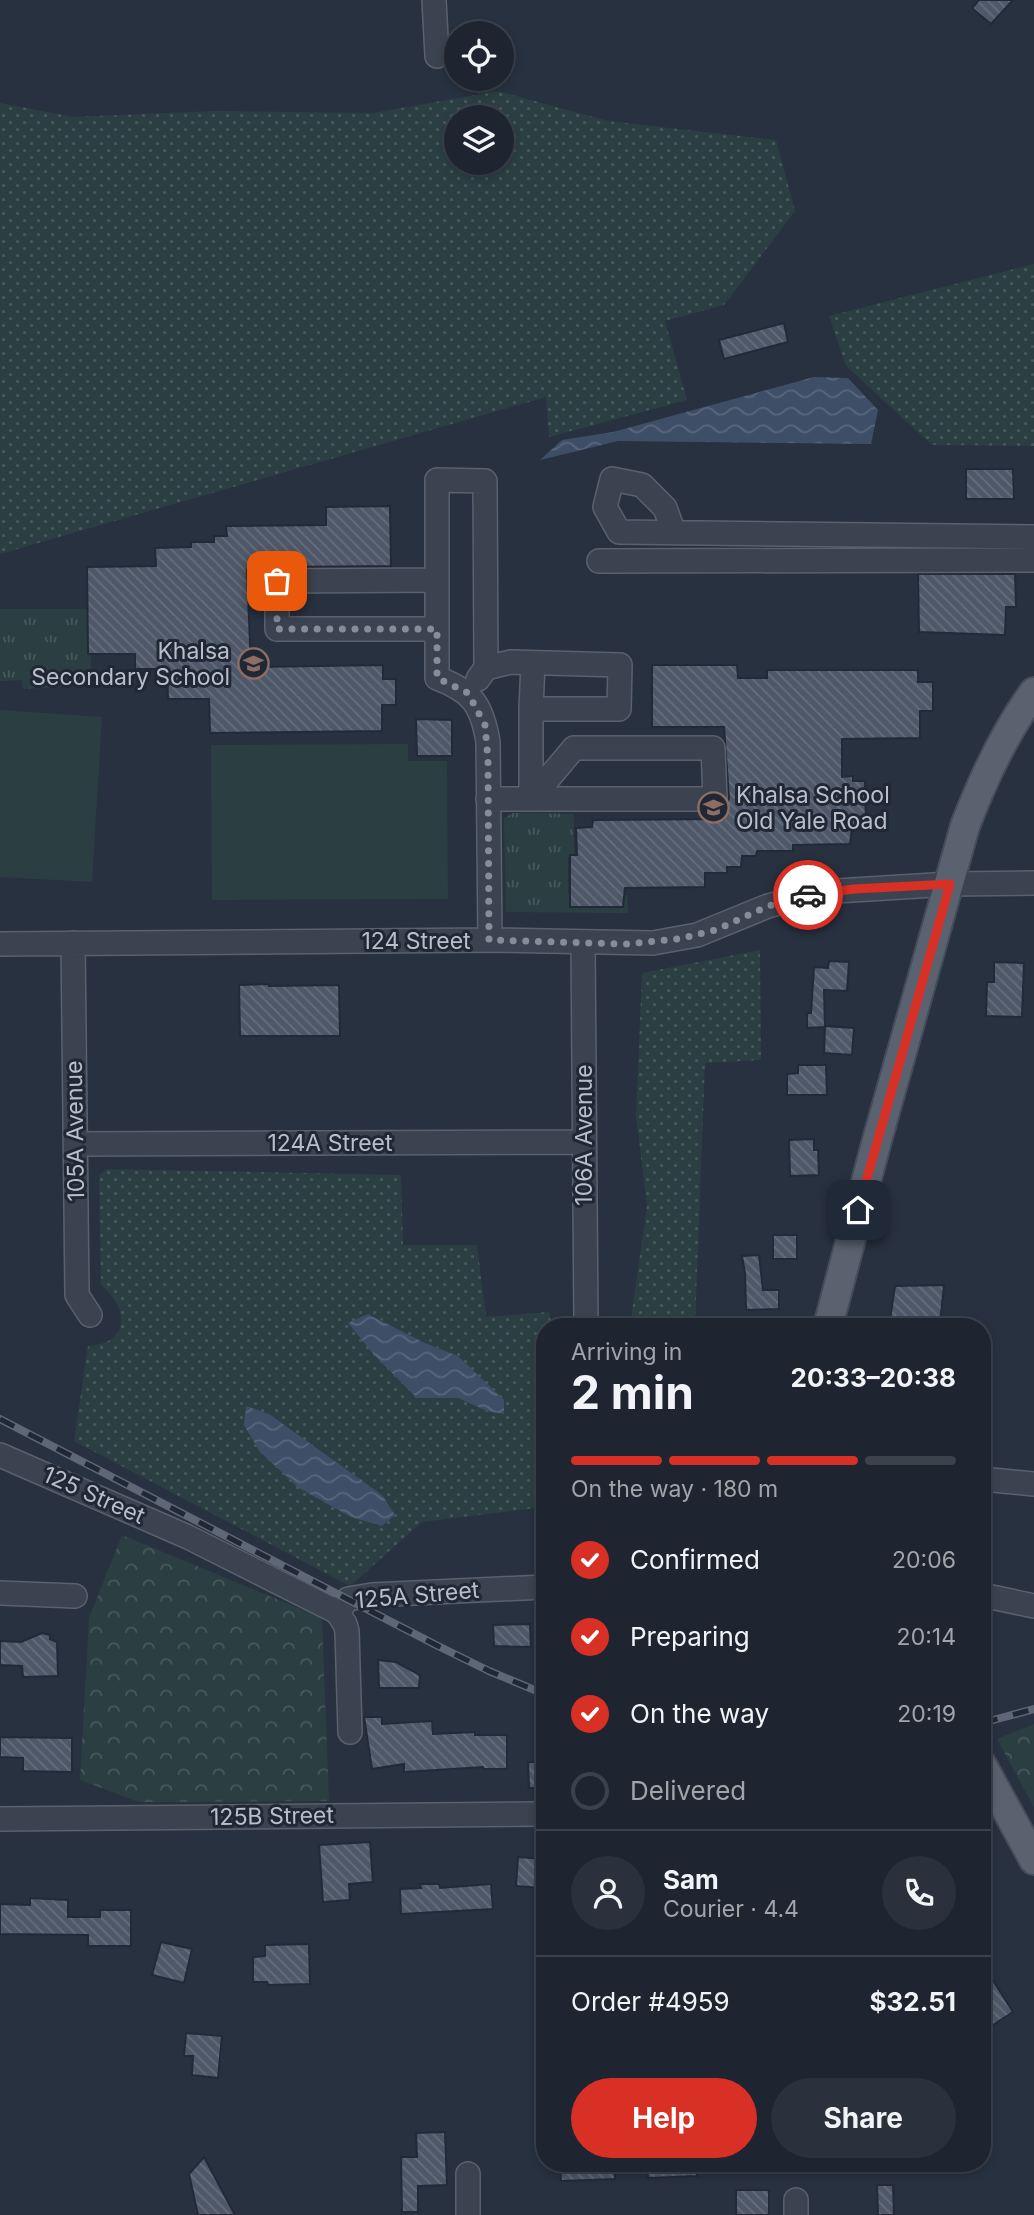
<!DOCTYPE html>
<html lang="en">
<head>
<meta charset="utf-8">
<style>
	body { margin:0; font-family:Inter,sans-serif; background:#2b313c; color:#f1f3f6; height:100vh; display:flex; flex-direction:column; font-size:26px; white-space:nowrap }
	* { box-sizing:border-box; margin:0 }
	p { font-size:23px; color:#a1a5ab }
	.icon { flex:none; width:38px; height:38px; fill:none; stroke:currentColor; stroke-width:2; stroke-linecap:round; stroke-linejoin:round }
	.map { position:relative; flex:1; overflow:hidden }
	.drawer { position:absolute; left:536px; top:1318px; width:455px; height:854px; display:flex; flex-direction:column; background:#1e2530; border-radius:28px; box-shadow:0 4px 10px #0003,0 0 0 2px #3c424c }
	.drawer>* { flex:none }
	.controls { position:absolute; left:444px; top:21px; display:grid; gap:14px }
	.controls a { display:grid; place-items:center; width:70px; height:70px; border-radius:50%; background:#1e2530; box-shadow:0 4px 10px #0003,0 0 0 2px #3c424c; font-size:35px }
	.pin { position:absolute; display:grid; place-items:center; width:60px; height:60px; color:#fff; margin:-30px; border-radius:14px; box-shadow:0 4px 10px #0006 }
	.courier { position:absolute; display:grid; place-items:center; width:70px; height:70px; margin:-35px; border:5px solid #d93025; border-radius:50%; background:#fff; color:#222; box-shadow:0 2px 9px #0007 }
	.head em { font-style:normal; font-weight:700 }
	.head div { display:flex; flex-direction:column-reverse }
	.head { display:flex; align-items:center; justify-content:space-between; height:119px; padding:0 35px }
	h1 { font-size:46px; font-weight:700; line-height:52px }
	.bar { display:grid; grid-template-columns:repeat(4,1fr); gap:10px 7px; align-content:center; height:84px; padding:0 35px }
	.bar i { height:9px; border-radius:5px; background:#3c424c }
	.bar .active { background:#d93025 }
	.bar p { grid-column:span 4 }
	.line { display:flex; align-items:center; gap:18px; padding:0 35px; border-top:2px solid #3c424c }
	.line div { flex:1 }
	.round { display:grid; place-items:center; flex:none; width:74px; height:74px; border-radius:37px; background:#2b313c }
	ol { padding:0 35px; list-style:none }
	li { display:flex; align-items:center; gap:21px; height:77px }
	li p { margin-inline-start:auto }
	li .icon { padding:7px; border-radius:50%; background:#d93025; color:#fff; stroke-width:4 }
	li:last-child { color:#a1a5ab }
	li i { width:38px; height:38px; border:4px solid #3c424c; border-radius:50% }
	.primary-button { display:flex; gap:14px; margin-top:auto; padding:14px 35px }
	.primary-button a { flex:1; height:80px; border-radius:42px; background:#d93025; color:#fff; font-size:28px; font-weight:700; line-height:80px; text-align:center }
	.primary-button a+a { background:#2b313c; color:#f1f3f6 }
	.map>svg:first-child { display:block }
	.grass { fill:url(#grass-dots); fill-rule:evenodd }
	.forest { fill:url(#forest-crowns) }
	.park { fill:url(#park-tufts) }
	.pitch { fill:#2b3f42 }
	.water { fill:url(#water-waves) }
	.building { fill:url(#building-back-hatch); stroke:#232a37; stroke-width:2 }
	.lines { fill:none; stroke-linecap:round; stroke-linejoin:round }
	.minor-casing { stroke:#5a616d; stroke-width:26 }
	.major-casing { stroke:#464c59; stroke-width:32 }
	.minor { stroke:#3c4350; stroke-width:23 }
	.major { stroke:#5a626f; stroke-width:28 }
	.rail-casing { stroke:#5e6776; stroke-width:8 }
	.rail { stroke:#212835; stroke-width:5; stroke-dasharray:16; stroke-linecap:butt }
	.done { stroke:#868d9a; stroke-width:7; stroke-dasharray:0 12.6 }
	.route { stroke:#d93025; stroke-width:9 }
	.labels { text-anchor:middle; stroke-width:6; stroke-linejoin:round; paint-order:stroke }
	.poi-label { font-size:23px; fill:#b9beca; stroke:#212835; text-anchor:end }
	.street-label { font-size:23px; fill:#b9beca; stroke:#212835 }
</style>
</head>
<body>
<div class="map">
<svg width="1034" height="2215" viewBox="0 0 1034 2215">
	<defs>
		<pattern id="grass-dots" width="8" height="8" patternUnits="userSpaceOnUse" patternTransform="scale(1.75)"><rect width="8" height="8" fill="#2b3f42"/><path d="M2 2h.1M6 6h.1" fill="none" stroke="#48595c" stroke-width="1.8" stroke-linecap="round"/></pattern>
		<pattern id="forest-crowns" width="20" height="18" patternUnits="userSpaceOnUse" patternTransform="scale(1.75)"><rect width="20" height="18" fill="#2b3f42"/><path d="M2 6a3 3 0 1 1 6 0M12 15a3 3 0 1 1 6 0" fill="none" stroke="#48595c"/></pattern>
		<pattern id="park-tufts" width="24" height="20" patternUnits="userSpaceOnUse" patternTransform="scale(1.75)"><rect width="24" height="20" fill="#2b3f42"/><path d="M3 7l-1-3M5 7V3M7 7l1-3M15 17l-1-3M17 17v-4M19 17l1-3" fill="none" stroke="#48595c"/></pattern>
		<pattern id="water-waves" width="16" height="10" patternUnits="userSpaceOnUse" patternTransform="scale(1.75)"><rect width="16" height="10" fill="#3f4e67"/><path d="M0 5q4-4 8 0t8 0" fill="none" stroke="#59667b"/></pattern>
		<pattern id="building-back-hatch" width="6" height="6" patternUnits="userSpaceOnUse" patternTransform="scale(1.75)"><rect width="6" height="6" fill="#4e5868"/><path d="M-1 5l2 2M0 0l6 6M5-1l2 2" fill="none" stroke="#656e7c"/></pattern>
	</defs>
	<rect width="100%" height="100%" fill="#283140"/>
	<!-- grass -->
	<path class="grass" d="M498,91L608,121L776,140L795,211L724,305L665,321L687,400L549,437L546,397L0,554V103L74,117L215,111L373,113ZM502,117V163H457V117Z
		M1034,264V446L932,445L846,366L829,316Z
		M760,950L761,1060L705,1063L695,1326H630L647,1206L636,1116L642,973Z
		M106,1169L401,1175L403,1245H477L486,1317L549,1312L553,1326H544V1507L422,1522L350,1586L74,1441L88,1346C131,1343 129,1308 101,1285L99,1176ZM369,1314L425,1343L458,1356L504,1413L487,1411L458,1398Z"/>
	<!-- forest -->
	<path class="forest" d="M122,1535L322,1618L329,1801L139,1802L80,1780L89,1618Z
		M1034,1724V1807L997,1739Z"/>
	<!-- park -->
	<path class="park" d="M0,609H85L90,612L91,676L86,680L62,681V687L23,689L22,680L0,681Z
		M513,813L574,814V856L568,857V894L627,895L628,913L506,912L504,818Z"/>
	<!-- pitch -->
	<path class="pitch" d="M0,710L102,717L92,882L0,877Z
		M408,744V761H447L448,899L212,900L211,745Z"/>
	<!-- water -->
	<path class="water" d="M814,377L848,378L878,410L871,444L618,441L540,460L562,440L613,432Z
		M368,1314L425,1343L458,1356L504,1400V1414L487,1411L458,1398H417L376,1357L348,1323Z
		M246,1406L269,1414L382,1495L395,1515L382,1526L351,1517L299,1488L260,1452L244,1425Z"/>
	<!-- building -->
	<path class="building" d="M979,0H1013L991,24L972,8Z
		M784,323L788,342L724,359L719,340Z
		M966,469H1013L1014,499H966Z
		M390,506L391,566L277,567L269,570H247L251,667L383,665V679H396V705H382V731L210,733L209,699H168L167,669H135V654H88L87,567L156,566L155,548L191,547V542H214V536H227L226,526L326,525V507Z
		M918,574H1015L1016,607H1006L1005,635L919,632Z
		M652,665H737L738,678H767V670H918V682H933V711H920V738L842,739V777L853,776V781H865L866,828L852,829L850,844L793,845V851H757L756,856H742L741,867H727V873H705V887L625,888L623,907H570V855H577L576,828L592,827L593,820L724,819V809L729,798L724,727H652Z
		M416,719L452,720V756H417Z
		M829,961L849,962L847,991L824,990L825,1027L807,1028V1013H811L814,967L828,968Z
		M994,962L1024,963L1022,1017L986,1016L987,982H994Z
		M269,984V986L339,985L340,1036H240L239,985Z
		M825,1026L854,1028L852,1055L824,1053Z
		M798,1065H826L827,1095H787V1074L798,1073Z
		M814,1139V1150H818L819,1175L790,1176L789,1140Z
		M773,1235H797V1259H773Z
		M759,1255L763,1290H779V1309L746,1310L745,1273L742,1256Z
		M944,1285L940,1324L889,1326L895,1286Z
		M530,1624L531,1647L494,1646L493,1625Z
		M42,1633L50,1635V1639L57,1642L58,1676L23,1677L22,1666L0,1665V1641L21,1642Z
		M378,1660L396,1662L420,1675L419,1688H379Z
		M364,1717H382V1724L432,1721L433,1734L475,1732V1735H507V1769H483V1767L404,1772V1764L372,1769Z
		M0,1737L72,1738V1772L23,1771V1758L0,1757Z
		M528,1762H544V1788H529Z
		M370,1842L373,1882L349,1884L350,1900L323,1902L319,1845Z
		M518,1857L544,1859L542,1888L516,1886Z
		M420,1884H439L440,1888L491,1884L493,1909L401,1914L400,1889L421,1888Z
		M30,1898L68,1900V1917H100V1910H131V1946H88V1935L0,1934V1904L30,1905Z
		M161,1942L192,1949L184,1983L152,1975Z
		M309,1944L310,1984L268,1985L267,1982H253V1957L265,1956V1945Z
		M982,1963L1013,2012L982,2032Z
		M186,2033L222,2036L218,2078L192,2075L193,2056H184Z
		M445,2132L447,2185L418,2186V2212H402L401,2157H417L416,2133Z
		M204,2157L235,2215H198L189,2174Z
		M560,2163H614L615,2179L561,2181Z
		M647,2163H696L697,2176L648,2178Z
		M877,2185H893L894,2215H878Z
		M736,2190H769V2215H736Z"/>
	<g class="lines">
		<defs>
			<path id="minor" d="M434,0L437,56
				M674,533L665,508L642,485L612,479L605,507L619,532L1034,537
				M599,561L1034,560
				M437,580L277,581V629H437
				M486,668L485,481L437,480V678C472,691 482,705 488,742L490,940
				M478,679L486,668L511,662L620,665L619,709H531V799
				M531,709L533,663
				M488,799H715L713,748H574L531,799
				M73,943L77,1295L90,1315
				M583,943L586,1326
				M0,944L490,940L653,943L697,935L768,906L820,892L950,884L1034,883
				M76,1144L584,1142
				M0,1455L188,1537L337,1612L348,1599L372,1595L544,1587
				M982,1479L1034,1484
				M0,1593L75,1596
				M982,1595L1034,1606
				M337,1612L345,1624L347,1631L350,1732
				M0,1819L544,1814
				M468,2174V2215
				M796,2200V2215"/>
			<path id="major" d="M828,1326L876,1144L965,826C983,779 1004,733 1034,692
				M982,1765L1034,1860"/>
		</defs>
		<!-- minor casing -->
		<use href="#minor" class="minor-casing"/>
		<!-- major casing -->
		<use href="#major" class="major-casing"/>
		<!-- minor -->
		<use href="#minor" class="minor"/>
		<!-- major -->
		<use href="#major" class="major"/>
		<defs>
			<path id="rail" d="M0,1419L436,1645L489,1671L544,1694
				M982,1723L1034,1709"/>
		</defs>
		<!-- rail casing -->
		<use href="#rail" class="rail-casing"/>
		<!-- rail -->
		<use href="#rail" class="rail"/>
	</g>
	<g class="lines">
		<!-- done -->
		<path class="done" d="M277,581V629H437V678L468,693L485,725L488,760L489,940L626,944L678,939L716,930L768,906L808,895"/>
		<!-- route -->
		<path class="route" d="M808,895L854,889L950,884L858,1210"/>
	</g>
	<!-- icons -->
	<defs>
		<symbol id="school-ring" viewBox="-11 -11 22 22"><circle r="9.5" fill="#212835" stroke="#8d6e63" stroke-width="1.5"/><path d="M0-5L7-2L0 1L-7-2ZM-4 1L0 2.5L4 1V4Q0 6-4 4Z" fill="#8d6e63"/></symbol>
	</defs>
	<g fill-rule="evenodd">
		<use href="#school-ring" x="236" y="646" width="35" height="35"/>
		<use href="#school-ring" x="696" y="790" width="35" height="35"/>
	</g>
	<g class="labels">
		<!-- poi labels -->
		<g class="poi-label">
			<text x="230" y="659">Khalsa<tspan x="230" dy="26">Secondary School</tspan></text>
			<text x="736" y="803" text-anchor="start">Khalsa School<tspan x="736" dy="26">Old Yale Road</tspan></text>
		</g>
		<!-- street labels -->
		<g class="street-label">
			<text x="416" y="949">124 Street</text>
			<text transform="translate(75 1131) rotate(-91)" y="8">105A Avenue</text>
			<text transform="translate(584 1135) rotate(-90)" y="8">106A Avenue</text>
			<text x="330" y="1151">124A Street</text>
			<text transform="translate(94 1495) rotate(24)" y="8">125 Street</text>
			<text transform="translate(417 1595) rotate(-5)" y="8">125A Street</text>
			<text transform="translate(272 1816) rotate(-1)" y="8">125B Street</text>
		</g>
	</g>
</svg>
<div class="controls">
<a><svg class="icon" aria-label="locate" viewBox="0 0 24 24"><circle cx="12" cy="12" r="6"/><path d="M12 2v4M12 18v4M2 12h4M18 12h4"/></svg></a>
<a><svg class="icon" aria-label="layers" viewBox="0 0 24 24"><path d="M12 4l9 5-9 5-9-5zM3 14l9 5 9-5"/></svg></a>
</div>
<div class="pin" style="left:277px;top:581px;background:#ea580c"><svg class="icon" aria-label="bag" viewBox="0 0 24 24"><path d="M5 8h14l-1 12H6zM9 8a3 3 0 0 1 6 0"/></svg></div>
<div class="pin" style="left:858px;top:1210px;background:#1f2937"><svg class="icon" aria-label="home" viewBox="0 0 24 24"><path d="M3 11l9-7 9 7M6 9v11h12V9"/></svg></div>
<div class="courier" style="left:808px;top:895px"><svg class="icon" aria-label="car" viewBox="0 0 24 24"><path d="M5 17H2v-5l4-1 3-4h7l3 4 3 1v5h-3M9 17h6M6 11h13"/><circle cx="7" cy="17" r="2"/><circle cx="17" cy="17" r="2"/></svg></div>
<section class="drawer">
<div class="head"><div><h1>2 min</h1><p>Arriving in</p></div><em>20:33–20:38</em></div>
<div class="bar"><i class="active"></i><i class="active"></i><i class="active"></i><i></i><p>On the way · 180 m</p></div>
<ol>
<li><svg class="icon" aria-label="check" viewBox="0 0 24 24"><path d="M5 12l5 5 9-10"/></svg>Confirmed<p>20:06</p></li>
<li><svg class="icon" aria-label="check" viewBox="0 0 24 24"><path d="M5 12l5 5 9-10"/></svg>Preparing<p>20:14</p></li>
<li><svg class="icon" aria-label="check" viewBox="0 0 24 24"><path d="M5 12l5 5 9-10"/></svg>On the way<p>20:19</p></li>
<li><i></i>Delivered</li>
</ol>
<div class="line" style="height:126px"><a class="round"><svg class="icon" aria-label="person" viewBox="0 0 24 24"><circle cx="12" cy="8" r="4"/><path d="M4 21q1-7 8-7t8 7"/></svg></a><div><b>Sam</b><p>Courier · 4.4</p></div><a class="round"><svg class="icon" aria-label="phone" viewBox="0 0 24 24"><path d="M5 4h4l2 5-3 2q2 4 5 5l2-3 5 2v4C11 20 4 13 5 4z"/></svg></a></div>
<div class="line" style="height:91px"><div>Order #4959</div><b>$32.51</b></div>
<div class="primary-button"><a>Help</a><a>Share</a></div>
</section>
</div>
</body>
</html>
